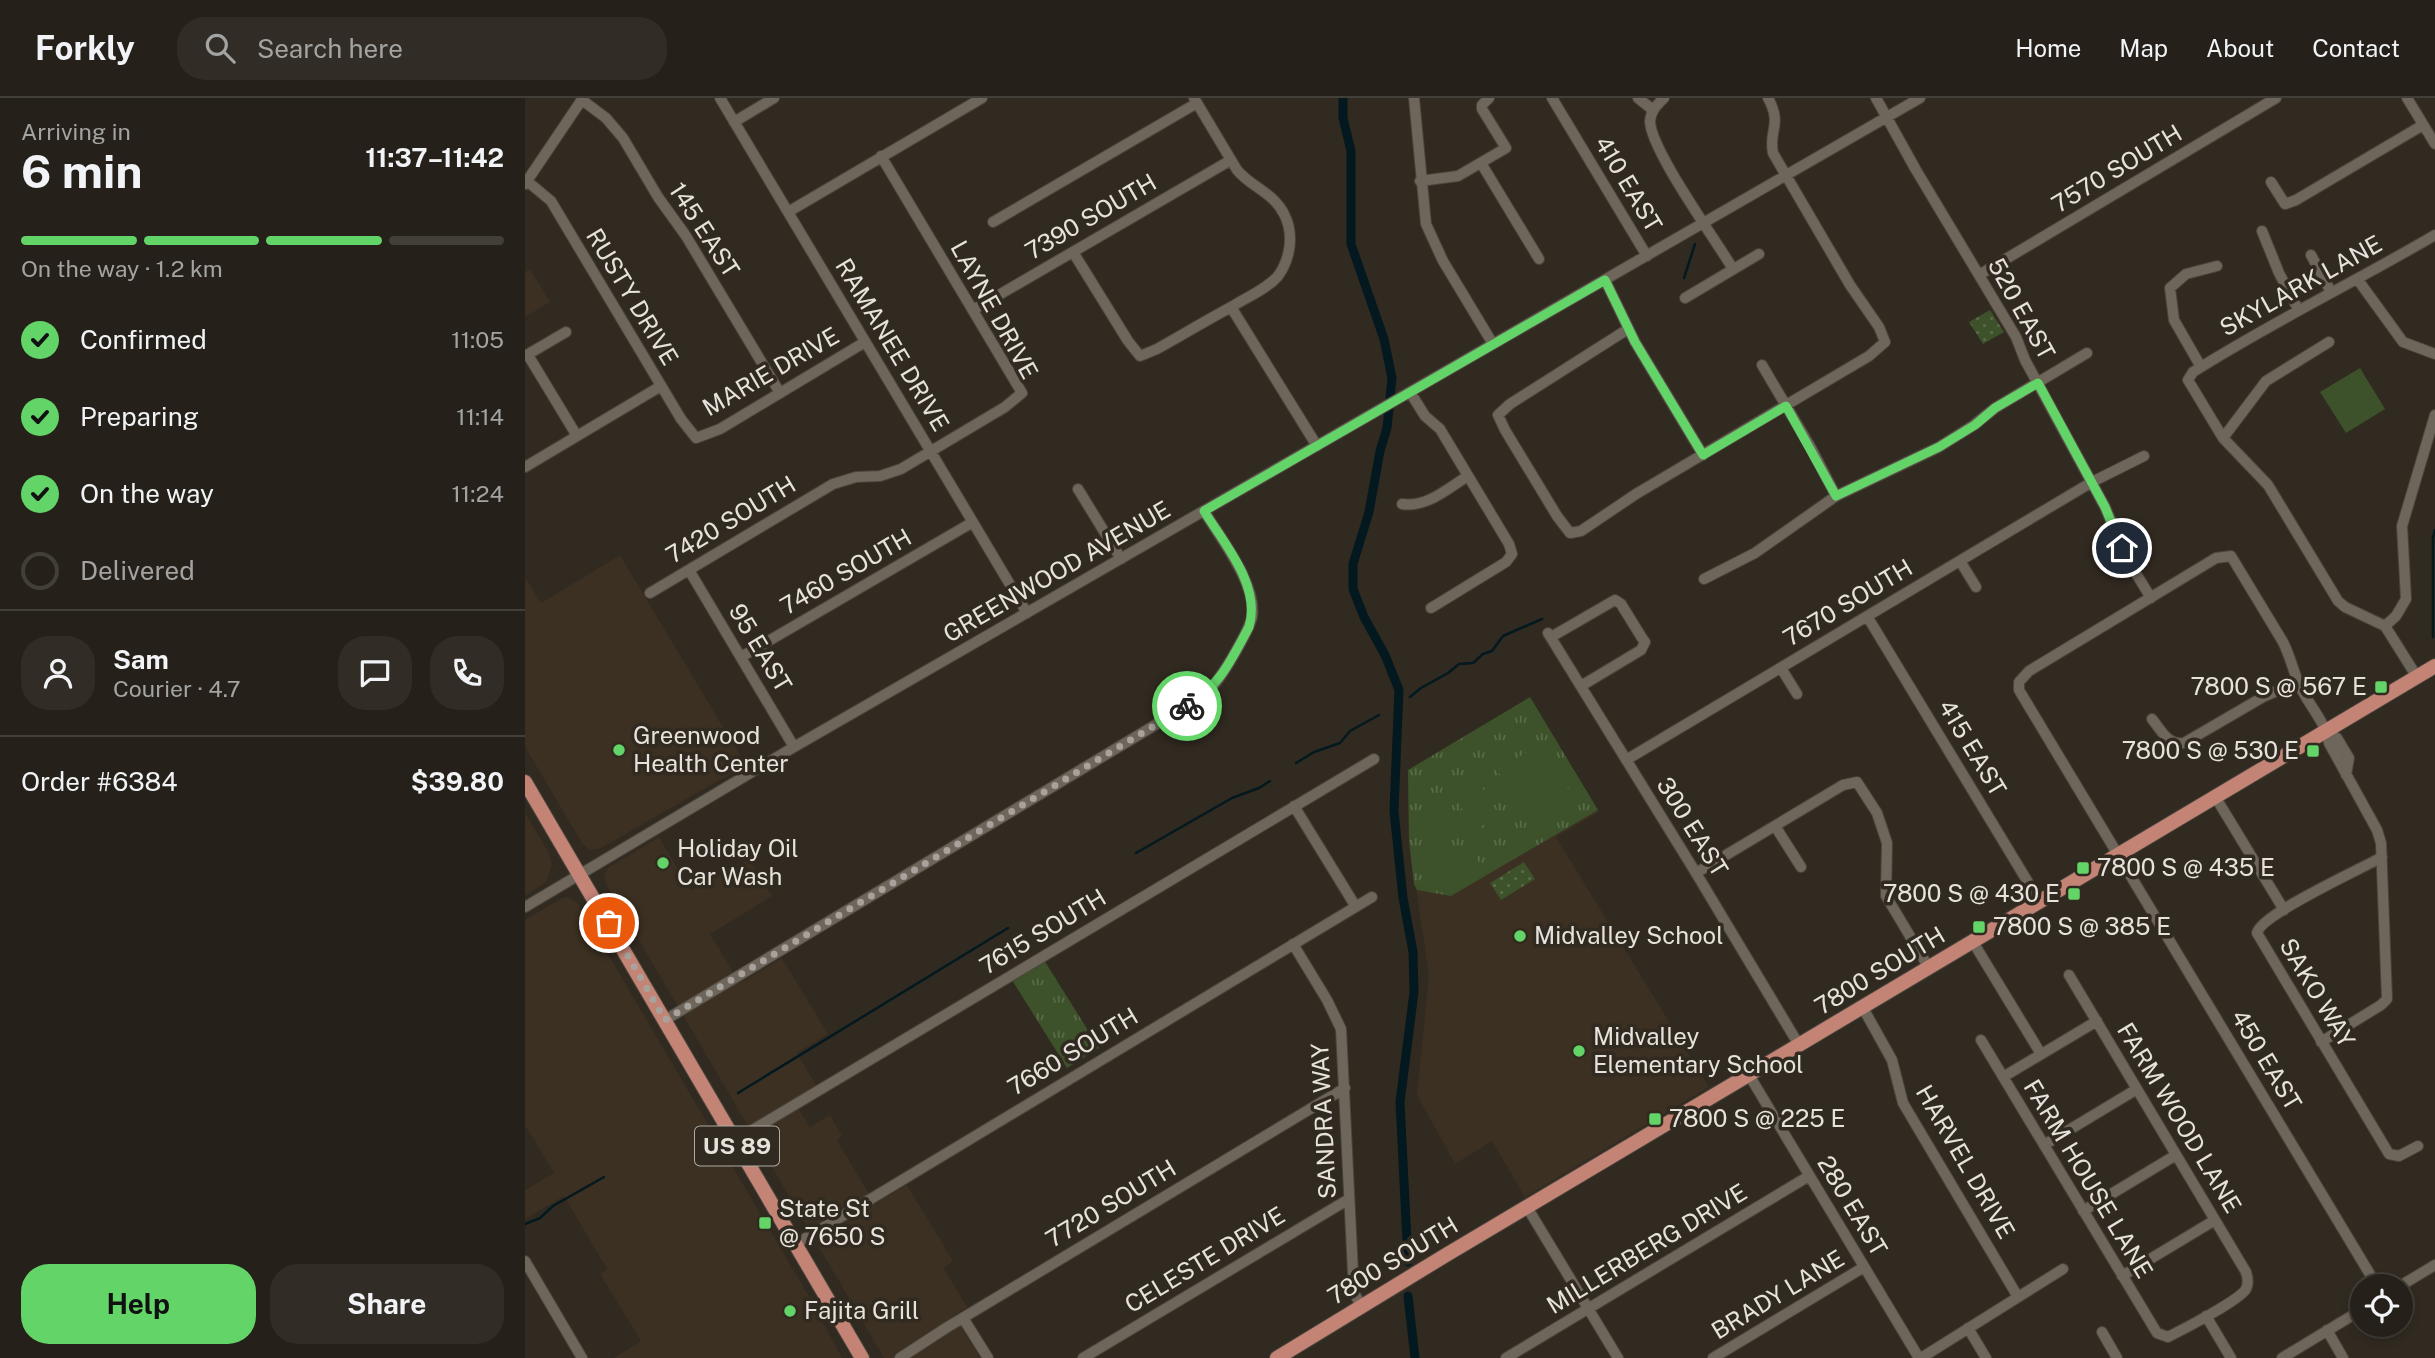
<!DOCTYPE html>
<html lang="en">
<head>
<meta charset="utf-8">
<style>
	body { margin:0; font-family:"Public Sans",sans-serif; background:#312d26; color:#f1f3f6; height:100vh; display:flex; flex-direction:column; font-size:26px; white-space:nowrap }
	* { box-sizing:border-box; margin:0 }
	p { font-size:23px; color:#a3a3a2 }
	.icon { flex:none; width:38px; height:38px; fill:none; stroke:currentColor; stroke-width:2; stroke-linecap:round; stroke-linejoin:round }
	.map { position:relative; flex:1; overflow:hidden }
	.details { display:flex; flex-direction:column; background:#252019; width:525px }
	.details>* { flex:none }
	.controls { position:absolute; left:1825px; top:1176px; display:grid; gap:14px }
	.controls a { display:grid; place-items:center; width:63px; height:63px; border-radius:50%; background:#252019; box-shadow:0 4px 10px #0003,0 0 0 2px #423e38; font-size:35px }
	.pin { position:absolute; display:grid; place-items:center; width:60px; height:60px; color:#fff; margin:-30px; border:4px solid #fff; border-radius:50%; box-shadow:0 2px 7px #0007 }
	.courier { position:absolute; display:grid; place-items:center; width:70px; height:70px; margin:-35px; border:5px solid #63d468; border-radius:50%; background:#fff; color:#222; box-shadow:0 2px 9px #0007 }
	.head em { font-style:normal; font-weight:700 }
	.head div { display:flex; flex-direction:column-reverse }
	.head { display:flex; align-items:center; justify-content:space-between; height:119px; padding:0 21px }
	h1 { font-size:46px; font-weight:700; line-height:52px }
	.bar { display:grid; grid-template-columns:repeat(4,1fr); gap:10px 7px; align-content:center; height:84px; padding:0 21px }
	.bar i { height:9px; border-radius:5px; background:#423e38 }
	.bar .current { background:#63d468 }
	.bar p { grid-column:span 4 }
	.line { display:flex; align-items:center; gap:18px; padding:0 21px; border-top:2px solid #423e38 }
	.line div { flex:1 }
	.round { display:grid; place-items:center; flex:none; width:74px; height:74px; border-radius:28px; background:#312d26 }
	ol { padding:0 21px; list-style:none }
	li { display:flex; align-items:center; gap:21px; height:77px }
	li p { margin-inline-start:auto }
	li .icon { padding:7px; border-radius:50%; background:#63d468; color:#111; stroke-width:4 }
	li:last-child { color:#a3a3a2 }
	li i { width:38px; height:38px; border:4px solid #423e38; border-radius:50% }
	.action { display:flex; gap:14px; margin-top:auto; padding:14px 21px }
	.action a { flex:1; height:80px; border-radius:28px; background:#63d468; color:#111; font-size:28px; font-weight:700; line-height:80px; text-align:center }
	.action a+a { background:#312d26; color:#f1f3f6 }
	header { display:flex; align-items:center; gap:42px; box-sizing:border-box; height:98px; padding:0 35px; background:#252019; border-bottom:2px solid #423e38 }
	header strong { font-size:33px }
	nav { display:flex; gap:38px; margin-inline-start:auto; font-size:24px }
	.search { width:490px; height:63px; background:#312d26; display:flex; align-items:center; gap:18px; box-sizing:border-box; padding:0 24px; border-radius:28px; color:#a3a3a2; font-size:26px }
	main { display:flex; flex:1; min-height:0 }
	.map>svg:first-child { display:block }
	.built { fill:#3b3021 }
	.grass { fill:url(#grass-tufts) }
	.park { fill:url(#park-dots) }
	.garden { fill:#3d522a }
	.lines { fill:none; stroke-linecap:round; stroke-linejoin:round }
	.stream { stroke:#03191f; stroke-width:2.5 }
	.canal { stroke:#03191f; stroke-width:9 }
	.minor-casing { stroke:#4a453c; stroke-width:12 }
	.major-casing { stroke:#4a453c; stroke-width:16 }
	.minor { stroke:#6e665b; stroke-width:10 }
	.major { stroke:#c38476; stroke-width:14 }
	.done { stroke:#a7a29b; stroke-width:7; stroke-dasharray:0 12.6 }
	.route { stroke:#63d468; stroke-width:9 }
	.poi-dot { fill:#63d468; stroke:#312a21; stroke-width:2.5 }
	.labels { text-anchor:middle; stroke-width:7; stroke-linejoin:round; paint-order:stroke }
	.shield { fill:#312a21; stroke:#b0aba4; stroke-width:2 }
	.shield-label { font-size:23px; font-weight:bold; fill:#e7e2dc }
	.street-label { font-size:24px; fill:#e7e2dc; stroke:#312a21 }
	.poi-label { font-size:24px; fill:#e7e2dc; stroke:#312a21; text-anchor:start }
</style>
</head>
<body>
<header>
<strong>Forkly</strong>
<div class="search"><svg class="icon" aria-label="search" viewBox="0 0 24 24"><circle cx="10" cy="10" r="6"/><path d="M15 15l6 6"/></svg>Search here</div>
<nav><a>Home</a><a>Map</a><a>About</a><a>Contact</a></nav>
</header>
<main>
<section class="details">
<div class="head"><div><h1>6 min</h1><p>Arriving in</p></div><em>11:37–11:42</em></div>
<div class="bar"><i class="current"></i><i class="current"></i><i class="current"></i><i></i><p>On the way · 1.2 km</p></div>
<ol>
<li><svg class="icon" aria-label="check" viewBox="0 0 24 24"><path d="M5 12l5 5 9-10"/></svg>Confirmed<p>11:05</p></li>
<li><svg class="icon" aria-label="check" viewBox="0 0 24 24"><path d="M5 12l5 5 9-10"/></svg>Preparing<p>11:14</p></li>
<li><svg class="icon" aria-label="check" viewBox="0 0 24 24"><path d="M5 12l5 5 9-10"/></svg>On the way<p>11:24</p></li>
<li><i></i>Delivered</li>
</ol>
<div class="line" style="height:126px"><a class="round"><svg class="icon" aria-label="person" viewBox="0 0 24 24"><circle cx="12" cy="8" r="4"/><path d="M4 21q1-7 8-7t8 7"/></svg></a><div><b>Sam</b><p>Courier · 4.7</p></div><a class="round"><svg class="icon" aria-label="chat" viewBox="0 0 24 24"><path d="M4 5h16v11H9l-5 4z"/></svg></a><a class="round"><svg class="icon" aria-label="phone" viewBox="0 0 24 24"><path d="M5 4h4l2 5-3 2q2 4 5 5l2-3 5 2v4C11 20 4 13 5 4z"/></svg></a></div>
<div class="line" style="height:91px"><div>Order #6384</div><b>$39.80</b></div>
<div class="action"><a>Help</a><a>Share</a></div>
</section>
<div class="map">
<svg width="1910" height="1260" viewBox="0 0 1910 1260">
	<defs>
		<pattern id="grass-tufts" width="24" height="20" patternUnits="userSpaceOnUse" patternTransform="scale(1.75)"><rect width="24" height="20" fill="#3d522a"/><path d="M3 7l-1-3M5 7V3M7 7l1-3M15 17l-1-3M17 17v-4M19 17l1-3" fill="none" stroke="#596b48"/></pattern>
		<pattern id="park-dots" width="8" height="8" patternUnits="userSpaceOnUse" patternTransform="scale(1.75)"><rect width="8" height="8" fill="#3d522a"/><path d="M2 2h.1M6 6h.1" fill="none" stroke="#596b48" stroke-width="1.8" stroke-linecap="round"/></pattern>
	</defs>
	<rect width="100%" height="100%" fill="#312a21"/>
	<!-- built -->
	<path class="built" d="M5,171L25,204L0,219V174Z
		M95,457L221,667L76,750L65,752L57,745L0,649V479L16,505Z
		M1005,599L1074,714L1031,739L1184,989L1000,1099L967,1043L930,1066L892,997L904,878L884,743L883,672Z
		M0,715L24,755L27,768L21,784L0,798Z
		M134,739L166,793L224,761L247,798L185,836L215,885L257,860L303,936L272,955L292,989L269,1003L285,1029L305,1017L317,1038L312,1042L350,1106L382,1087L428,1163L419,1170L442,1209L429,1217L455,1260H359L81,786L79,778L83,770Z
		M43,799L53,805L286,1202L317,1260H89L116,1243L75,1176L82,1171L39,1098L0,1121V1092L29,1075L2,1030H0V822L37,800Z"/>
	<!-- grass -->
	<path class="grass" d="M1005,599L1073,712L926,798L892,792L889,786L884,743L883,672Z
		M519,862L574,950L542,970L487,882Z"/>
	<!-- park -->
	<path class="park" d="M1465,212L1479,234L1458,246L1444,224Z
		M999,764L1010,781L976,802L965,785Z"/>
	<!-- garden -->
	<path class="garden" d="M1835,270L1860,311L1821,335L1795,294Z
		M1016,646L1054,709L1010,735L972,672Z
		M953,683L974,717L950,732L929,698Z
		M919,705L936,733L916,745L899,717Z
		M928,751L949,758L963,775L926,797L920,795L900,758L914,752Z"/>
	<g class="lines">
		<!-- stream -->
		<path class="stream" d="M1159,180L1170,146
			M1908,539V439L1910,432
			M885,599L896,590L923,575L934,566L948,565L958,556L967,553L978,538L1017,521
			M771,665L789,654L815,645L825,633L854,617
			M611,755L707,700L734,690L745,683
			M213,995L483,830
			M0,1126L15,1120L28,1108L79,1079"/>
		<!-- canal -->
		<path class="canal" d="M818,0V20L826,53V146L859,241L867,280L862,330L855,353L844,414L828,466V491L839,519L860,557L874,592L869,713L878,800L888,854L889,894L875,1004L883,1164
			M883,1198L890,1260"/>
		<defs>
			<path id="minor" d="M195,0L502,515
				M889,0L901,126L918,163L968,246
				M1027,0L1122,158
				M1113,0L1128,12
				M1139,0C1132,7 1126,12 1125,23C1125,51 1191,142 1208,171
				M1351,0L1391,72L1491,239L1500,262L1580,409L1601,459L1626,500
				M1882,0L1910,46
				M57,2L81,20L98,40L133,99L161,138L255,295
				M209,24L249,0
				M956,65L1014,161
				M2,83L26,103L156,321L171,340L195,331L340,244
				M895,83L933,78L981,50L957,11V7L964,0
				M1746,84L1760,106L1771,102L1898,27
				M0,86L58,0
				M263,114L457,0
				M468,124L672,5
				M1737,133L1754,175L1773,211
				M548,154L603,243L615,258L632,251C657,237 682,222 708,208C722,199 742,191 753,178C766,160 769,135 759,116C749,95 726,89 712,72L669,0
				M1786,157L1806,194
				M1454,177L1751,0
				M1080,182L1110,244L1178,357
				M1833,182L1878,244L1910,256
				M1160,200L1234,156
				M706,209L792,348
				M448,212L706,62
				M1103,231L985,306L973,317L980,332L1032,418L1045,435L1056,433L1111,396L1344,258L1360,244L1354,229L1325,187L1248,55C1243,32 1258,28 1243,0
				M3,257L52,338
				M0,258L41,234
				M1237,267L1286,350L1311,398
				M1676,269L1649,222L1645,190L1661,176L1692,168
				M885,294L900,318L915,331L984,446L987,456L981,464L906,510
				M1698,340L1741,283L1804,244
				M0,369L136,288
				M553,391L596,461
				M877,406C902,410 923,390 943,378
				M1435,463L1451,489
				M164,472L269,649
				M1179,481L1230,455L1311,398L1414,349L1449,327L1470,310L1562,255
				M125,495L308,386L331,379L355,378L376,371L480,309L497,295L356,58
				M1342,518L1515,804
				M1860,528L1871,518L1881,501L1877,428L1910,317
				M1023,535L1171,775L1274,947
				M1026,539L1090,502L1096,506L1117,540L1120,544L1116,552L1056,588
				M216,559L448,424
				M1256,570L1272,596
				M1892,579L1860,528L1820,509L1813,503L1743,387L1698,340L1663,282L1668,274C1747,224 1830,184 1910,137
				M1627,621C1636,632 1643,648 1659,645L1738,599L1773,584
				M1802,633L1812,640L1824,660L1821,677
				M1101,662L1567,384L1619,358
				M1691,700L1759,812
				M769,708L831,809
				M1250,728L1276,769
				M1857,759C1836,771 1736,816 1732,835L1864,1056L1874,1058L1893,1048
				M1171,775L1318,687L1332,684L1352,715L1362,745L1361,798L1404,870
				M0,809L269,649L1395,0
				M1448,844L1516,956
				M768,846L802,902L816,931L829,1195L837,1209
				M1338,910L1367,962L1378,1005L1493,1199
				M140,922L680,597C693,584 702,569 711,553C717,542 724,531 727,519C732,486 696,441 679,413
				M1456,942L1632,1235L1643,1239C1657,1232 1715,1202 1721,1191C1724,1185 1723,1180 1721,1174L1544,877
				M1796,944L1856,907L1862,901L1856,745L1852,732L1804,645C1800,622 1783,607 1774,586C1768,572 1765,558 1758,544L1706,458L1691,460L1504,573L1494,584V592L1852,1188
				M1224,977L1394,1260
				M1478,979L1572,923
				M209,1043L849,661
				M1519,1047L1612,991
				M1002,1109L1093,1260
				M1558,1113L1651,1057
				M271,1146L847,799
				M0,1163L57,1260
				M1597,1178L1690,1122
				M1875,1188L1910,1167
				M1681,1218L1706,1260
				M438,1220L463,1260
				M1443,1230L1461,1260
				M1802,1232L1818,1260
				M1577,1234L1592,1260
				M375,1260L421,1230L820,990
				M558,1260L824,1101
				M981,1260L1284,1078
				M1188,1260L1339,1169
				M1396,1260L1538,1171
				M1757,1260L1838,1211"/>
			<path id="major" d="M0,684L337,1260
				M752,1260L921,1157L1910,568"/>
		</defs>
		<!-- minor casing -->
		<use href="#minor" class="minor-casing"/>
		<!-- major casing -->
		<use href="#major" class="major-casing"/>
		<!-- minor -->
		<use href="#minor" class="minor"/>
		<!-- major -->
		<use href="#major" class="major"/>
	</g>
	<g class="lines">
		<!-- done -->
		<path class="done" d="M84,825L140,922L662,608"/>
		<!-- route -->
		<path class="route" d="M662,608C695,588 706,562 724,529C736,487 700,447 679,413L1080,182L1110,244L1178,357L1261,308L1311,398L1414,349L1450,327L1470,310L1513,285L1580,409L1597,450"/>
	</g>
	<!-- markers -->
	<g class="poi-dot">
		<rect x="1849" y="582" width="14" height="14" rx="3.5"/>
		<circle cx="94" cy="652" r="7"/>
		<rect x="1781" y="646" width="14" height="14" rx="3.5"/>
		<circle cx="138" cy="765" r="7"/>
		<rect x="1551" y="763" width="14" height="14" rx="3.5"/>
		<rect x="1542" y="789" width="14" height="14" rx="3.5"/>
		<rect x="1447" y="822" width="14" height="14" rx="3.5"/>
		<circle cx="995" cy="838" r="7"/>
		<circle cx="1054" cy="953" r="7"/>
		<rect x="1123" y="1014" width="14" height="14" rx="3.5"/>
		<rect x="233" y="1118" width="14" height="14" rx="3.5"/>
		<circle cx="265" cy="1213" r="7"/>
	</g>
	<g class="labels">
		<!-- shield labels -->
		<rect class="shield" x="170" y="1028.5" width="84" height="39" rx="5"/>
		<g class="shield-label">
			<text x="212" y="1056">US 89</text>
		</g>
		<!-- street labels -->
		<g class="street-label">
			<text transform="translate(1592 71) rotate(-31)" y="8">7570 SOUTH</text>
			<text transform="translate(1103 86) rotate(59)" y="8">410 EAST</text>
			<text transform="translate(566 119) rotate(-30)" y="8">7390 SOUTH</text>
			<text transform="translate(179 132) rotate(57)" y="8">145 EAST</text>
			<text transform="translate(1776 188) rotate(-29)" y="8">SKYLARK LANE</text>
			<text transform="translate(107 199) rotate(59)" y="8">RUSTY DRIVE</text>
			<text transform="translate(1496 211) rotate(61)" y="8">520 EAST</text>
			<text transform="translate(469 212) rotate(61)" y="8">LAYNE DRIVE</text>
			<text transform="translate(367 247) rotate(59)" y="8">RAMANEE DRIVE</text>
			<text transform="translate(246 274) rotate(-30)" y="8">MARIE DRIVE</text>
			<text transform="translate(206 422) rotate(-31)" y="8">7420 SOUTH</text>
			<text transform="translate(321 474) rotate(-30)" y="8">7460 SOUTH</text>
			<text transform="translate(532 474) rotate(-30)" y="8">GREENWOOD AVENUE</text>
			<text transform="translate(1323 505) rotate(-31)" y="8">7670 SOUTH</text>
			<text transform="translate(235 550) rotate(59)" y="8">95 EAST</text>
			<text transform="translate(1447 650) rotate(59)" y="8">415 EAST</text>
			<text transform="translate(1167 729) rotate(58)" y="8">300 EAST</text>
			<text transform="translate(518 834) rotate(-31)" y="8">7615 SOUTH</text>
			<text transform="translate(1355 873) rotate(-31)" y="8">7800 SOUTH</text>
			<text transform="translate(1792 895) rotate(59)" y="8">SAKO WAY</text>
			<text transform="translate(548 954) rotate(-31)" y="8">7660 SOUTH</text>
			<text transform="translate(1741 962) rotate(59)" y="8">450 EAST</text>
			<text transform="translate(1654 1020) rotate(59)" y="8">FARM WOOD LANE</text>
			<text transform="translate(799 1023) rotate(-93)" y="8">SANDRA WAY</text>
			<text transform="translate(1440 1064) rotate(60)" y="8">HARVEL DRIVE</text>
			<text transform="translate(1563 1081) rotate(59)" y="8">FARM HOUSE LANE</text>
			<text transform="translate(586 1106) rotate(-31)" y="8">7720 SOUTH</text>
			<text transform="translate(1327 1108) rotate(59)" y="8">280 EAST</text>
			<text transform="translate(1122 1151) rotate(-31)" y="8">MILLERBERG DRIVE</text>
			<text transform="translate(680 1162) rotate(-31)" y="8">CELESTE DRIVE</text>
			<text transform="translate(868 1163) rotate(-31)" y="8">7800 SOUTH</text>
			<text transform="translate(1253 1197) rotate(-31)" y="8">BRADY LANE</text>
		</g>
		<!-- poi labels -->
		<g class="poi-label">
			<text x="1842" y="597" text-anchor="end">7800 S @ 567 E</text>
			<text x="108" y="646">Greenwood<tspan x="108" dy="28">Health Center</tspan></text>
			<text x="1774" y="661" text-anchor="end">7800 S @ 530 E</text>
			<text x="152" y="759">Holiday Oil<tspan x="152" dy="28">Car Wash</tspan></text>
			<text x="1572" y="778">7800 S @ 435 E</text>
			<text x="1535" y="804" text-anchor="end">7800 S @ 430 E</text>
			<text x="1468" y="837">7800 S @ 385 E</text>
			<text x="1009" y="846">Midvalley School</text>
			<text x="1068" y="947">Midvalley<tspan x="1068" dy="28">Elementary School</tspan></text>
			<text x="1144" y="1029">7800 S @ 225 E</text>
			<text x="254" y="1119">State St<tspan x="254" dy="28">@ 7650 S</tspan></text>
			<text x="279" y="1221">Fajita Grill</text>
		</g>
	</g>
</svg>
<div class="controls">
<a><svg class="icon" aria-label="locate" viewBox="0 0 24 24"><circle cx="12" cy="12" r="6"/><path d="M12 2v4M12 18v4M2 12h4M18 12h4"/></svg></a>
</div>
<div class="pin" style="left:84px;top:825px;background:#ea580c"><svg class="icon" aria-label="bag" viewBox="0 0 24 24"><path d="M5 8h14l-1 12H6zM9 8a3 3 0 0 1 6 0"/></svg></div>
<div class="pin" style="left:1597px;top:450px;background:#1f2937"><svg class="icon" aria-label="home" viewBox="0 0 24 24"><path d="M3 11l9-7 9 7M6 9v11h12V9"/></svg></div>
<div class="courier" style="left:662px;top:608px"><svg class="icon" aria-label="bike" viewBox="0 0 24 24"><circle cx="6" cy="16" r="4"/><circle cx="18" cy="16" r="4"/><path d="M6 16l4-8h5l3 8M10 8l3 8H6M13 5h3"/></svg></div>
</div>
</main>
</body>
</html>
